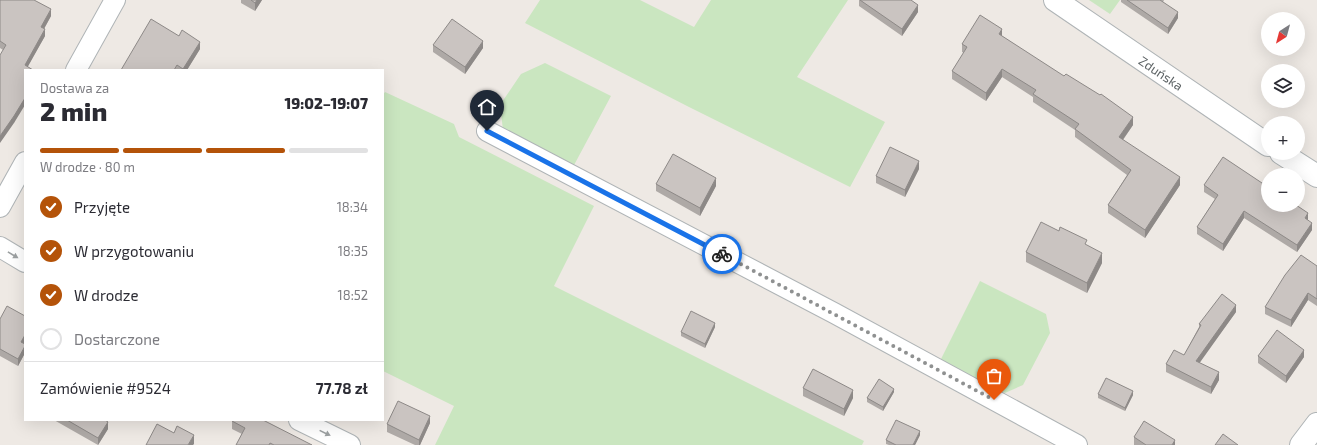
<!DOCTYPE html>
<html lang="pl">
<head>
<meta charset="utf-8">
<style>
	body { margin:0; font-family:"Exo 2",sans-serif; background:#f2f2f3; color:#2b2b33; height:100vh; display:flex; flex-direction:column; font-size:15px; white-space:nowrap }
	* { box-sizing:border-box; margin:0 }
	p { font-size:13px; color:#7c7c81 }
	.icon { flex:none; width:22px; height:22px; fill:none; stroke:currentColor; stroke-width:2; stroke-linecap:round; stroke-linejoin:round }
	.map { position:relative; flex:1; overflow:hidden }
	.details { position:absolute; left:24px; top:69px; width:360px; height:352px; display:flex; flex-direction:column; background:#fff; border-radius:0px; box-shadow:0 4px 16px #0002 }
	.details>* { flex:none }
	.needle { width:26px; rotate:216deg }
	.controls { position:absolute; left:1261px; top:12px; display:grid; gap:8px }
	.controls a { display:grid; place-items:center; width:44px; height:44px; border-radius:50%; background:#fff; box-shadow:0 4px 16px #0002; font-size:20px }
	.pin { position:absolute; display:grid; place-items:center; width:34px; height:34px; color:#fff; margin:-41px -17px; border-radius:50% 50% 50% 0; rotate:-45deg; box-shadow:0 0 4px #0007 }
	.pin .icon { rotate:45deg }
	.courier { position:absolute; display:grid; place-items:center; width:40px; height:40px; margin:-20px; border:3px solid #1a73e8; border-radius:50%; background:#fff; color:#222; box-shadow:0 1px 5px #0007 }
	.head em { font-style:normal; font-weight:800 }
	.head div { display:flex; flex-direction:column-reverse }
	.head { display:flex; align-items:center; justify-content:space-between; height:68px; padding:0 16px }
	h1 { font-size:26px; font-weight:800; line-height:30px }
	.bar { display:grid; grid-template-columns:repeat(4,1fr); gap:6px 4px; align-content:center; height:48px; padding:0 16px }
	.bar i { height:5px; border-radius:3px; background:#e1e1e2 }
	.bar .current { background:#b45309 }
	.bar p { grid-column:span 4 }
	.line { display:flex; align-items:center; gap:10px; padding:0 16px; border-top:1px solid #e1e1e2 }
	.line div { flex:1 }
	ol { padding:0 16px; list-style:none }
	li { display:flex; align-items:center; gap:12px; height:44px }
	li p { margin-inline-start:auto }
	li .icon { padding:4px; border-radius:50%; background:#b45309; color:#fff; stroke-width:4 }
	li:last-child { color:#7c7c81 }
	li i { width:22px; height:22px; border:2px solid #e1e1e2; border-radius:50% }
	.map>svg:first-child { display:block }
	.green { fill:#cae6c0 }
	.lines { fill:none; stroke-linecap:round; stroke-linejoin:round }
	.minor-casing { stroke:#afb4b6; stroke-width:22 }
	.tertiary-casing { stroke:#afb4b6; stroke-width:24 }
	.minor { stroke:#fff; stroke-width:20 }
	.tertiary { stroke:#fff; stroke-width:22 }
	.wall { fill:#aea9a6 }
	.shaded-wall { fill:#8d8987 }
	.building { fill:#cac4c1; stroke:#8d8987 }
	.oneway { fill:#9da1a2 }
	.done { stroke:#8f9191; stroke-width:4; stroke-dasharray:0 7.2 }
	.route { stroke:#1a73e8; stroke-width:5 }
	.labels { text-anchor:middle; stroke-width:3; stroke-linejoin:round; paint-order:stroke }
	.street-label { font-size:13px; fill:#5c6264; stroke:#fff }
</style>
</head>
<body>
<div class="map">
<svg width="1317" height="445" viewBox="0 0 1317 445">
	<rect width="100%" height="100%" fill="#eee9e4"/>
	<!-- green -->
	<path class="green" d="M540,0H640L694,27L711,0H848L797,77L885,122L850,187L689,107L525,23Z
		M1089,0H1120L1110,14Z
		M545,63L611,96L573,167L503,130L500,105L521,74Z
		M385,92L454,124L459,137L594,206L554,286L864,441L862,445H435L454,406L383,371V95Z
		M980,281L1046,314L1050,333L1023,385L1005,393L940,361Z"/>
	<g class="lines">
		<defs>
			<path id="minor" d="M76,70L115,0
				M487,131L834,313L1077,445
				M0,207L25,162
				M0,247L25,262
				M299,420L350,445"/>
			<path id="tertiary" d="M1055,0L1268,145
				M1281,153L1317,176
				M1301,445L1317,424"/>
		</defs>
		<!-- minor casing -->
		<use href="#minor" class="minor-casing"/>
		<!-- tertiary casing -->
		<use href="#tertiary" class="tertiary-casing"/>
		<!-- minor -->
		<use href="#minor" class="minor"/>
		<!-- tertiary -->
		<use href="#tertiary" class="tertiary"/>
	</g>
	<!-- wall -->
	<path class="wall" d="M0,0L51,16L44,29L45,36L27,67L14,123L3,50L0,48Z
		M241,0H262L255,11L241,3Z
		M859,0H911L918,12L902,36L859,6Z
		M1121,0H1164L1163,2L1178,18L1168,34L1121,2Z
		M179,36L200,49L187,70H121Z
		M1002,36L1133,125L1123,140L1180,185L1145,238L1108,213V205L1127,175L1075,137V130L1033,102V97L1002,77L986,101L952,79V71L964,53L962,52V44Z
		M433,45L483,48L465,74L433,52Z
		M919,169L905,197L876,183V176Z
		M656,184L716,186L700,216L656,191Z
		M1204,185L1308,220L1312,230L1297,252L1244,218L1223,251L1197,234V227L1215,199L1204,192Z
		M1087,245L1102,263L1087,293L1026,262V252Z
		M1317,266V306L1308,300L1291,327L1265,314V307Z
		M1236,312L1199,362L1219,380L1211,394L1166,372V364L1184,355L1199,327V324Z
		M25,316V342L24,343L25,344V353L18,366L0,356V319Z
		M715,327L705,348L681,336V332Z
		M1258,356L1304,357L1286,383L1258,363Z
		M803,388L853,398L844,416L803,396Z
		M894,392L883,411L867,402V398Z
		M1098,394L1133,395L1125,411L1098,398Z
		M54,420H105L108,429L98,445Z
		M232,421L312,445H236L242,434L232,429Z
		M430,423L420,445H415L387,432V424Z
		M920,435L915,445H889L886,444V440Z
		M1134,437L1175,445H1134Z"/>
	<!-- shaded-wall -->
	<path class="shaded-wall" d="M257,0H262L255,11V3Z
		M918,5V12L902,36V29Z
		M51,9V16L41,34V27Z
		M1178,12V18L1168,34V28Z
		M45,29V36L26,70L25,65Z
		M1002,29V38L999,34Z
		M483,41V48L465,74V67Z
		M200,42V49L187,70H183V69Z
		M1002,69V77L986,101V93Z
		M25,98V105L14,123L0,143V136Z
		M1133,117V125L1119,145V137Z
		M919,161V169L905,197V190Z
		M1180,177V185L1145,238V230Z
		M716,178V186L700,216V208Z
		M1244,211V218L1223,251V244Z
		M1308,213V220L1305,225V218Z
		M1312,223V230L1297,252V245Z
		M1102,253V263L1087,293V283Z
		M1308,293V300L1291,327V320Z
		M1236,305V312L1196,368V361Z
		M715,323V327L705,348V344Z
		M25,335V342L21,349V342Z
		M25,346V353L18,366V359Z
		M1304,350V357L1286,383V376Z
		M1219,372V380L1211,394V387Z
		M894,389V392L883,411V407Z
		M853,390V398L844,416V409Z
		M1133,391V395L1125,411V408Z
		M430,416V423L420,445H419V440Z
		M108,422V429L98,445V438Z
		M920,431V435L915,445H913Z
		M194,435V444L193,445H188Z
		M1175,440V445H1172Z"/>
	<!-- building -->
	<path class="building" d="M0,0H34L51,9L41,27L45,29L25,65L33,70H25V98L14,116L0,136V55L6,45L0,41Z
		M251,0H257L255,3Z
		M860,0H911L918,5L902,29Z
		M1127,0H1160L1178,12L1168,28Z
		M980,15L1002,29L999,34L1064,76L1066,74L1100,95L1101,94L1133,117L1119,137L1180,177L1145,230L1108,205L1131,170L1075,129L1079,124L1033,94L1036,90L1002,69L986,93L952,71L967,47L962,44Z
		M151,19L179,36L182,30L200,42L183,69L177,65L174,70H121Z
		M452,19L483,41L465,67L433,45Z
		M890,147L919,161L905,190L876,176Z
		M673,154L716,178L700,208L656,184Z
		M1223,157L1268,187V205H1296L1308,213L1305,218L1312,223L1297,245L1244,211L1223,244L1197,227L1218,195L1204,185Z
		M1041,222L1059,231L1060,227L1087,240L1085,244L1102,253L1087,283L1026,252Z
		M1301,255L1317,266V299L1308,293L1291,320L1265,307L1285,275Z
		M1222,294L1236,305L1196,361L1219,372L1211,387L1166,364L1174,350L1184,355L1201,325L1199,324Z
		M7,306L25,316V335L21,342L25,344V346L18,359L0,349V319Z
		M691,311L715,323L705,344L681,332Z
		M1277,330L1304,350L1286,376L1258,356Z
		M813,369L853,390L844,409L803,388Z
		M1106,378L1133,391L1125,408L1098,394Z
		M879,379L894,389L883,407L867,398Z
		M398,401L430,416L419,440L387,424Z
		M67,420H105L108,422L98,438Z
		M233,420H263L312,445H274L270,443L269,445H236L245,428L232,421Z
		M896,420L920,431L913,445H896L886,440Z
		M1144,421L1175,440L1172,445H1146L1134,437Z
		M157,424L174,433L177,426L194,435L188,445H146Z
		M1223,434L1238,445H1215Z"/>
	<!-- one-way arrows -->
	<defs><path id="oneway-solid" d="M-6-.8H1V-3.2L6.5 0L1 3.2V.8H-6Z"/></defs>
	<g class="oneway">
		<use href="#oneway-solid" transform="translate(13 255) rotate(31)"/>
		<use href="#oneway-solid" transform="translate(325 433) rotate(26)"/>
	</g>
	<g class="lines">
		<!-- done -->
		<path class="done" d="M722,254L994,400"/>
		<!-- route -->
		<path class="route" d="M487,131L722,254"/>
	</g>
	<g class="labels">
		<!-- street labels -->
		<g class="street-label">
			<text transform="translate(1161 73) rotate(34)" y="5">Zduńska</text>
		</g>
	</g>
</svg>
<div class="controls">
<a><svg class="needle" viewBox="-14 -14 28 28"><path d="M0-13l5 13h-10z" fill="#e53935"/><path d="M0 13l5-13h-10z" fill="#7c7c81"/></svg></a>
<a><svg class="icon" aria-label="layers" viewBox="0 0 24 24"><path d="M12 4l9 5-9 5-9-5zM3 14l9 5 9-5"/></svg></a>
<a>+</a>
<a>−</a>
</div>
<div class="pin" style="left:994px;top:400px;background:#ea580c"><svg class="icon" aria-label="bag" viewBox="0 0 24 24"><path d="M5 8h14l-1 12H6zM9 8a3 3 0 0 1 6 0"/></svg></div>
<div class="pin" style="left:487px;top:131px;background:#1f2937"><svg class="icon" aria-label="home" viewBox="0 0 24 24"><path d="M3 11l9-7 9 7M6 9v11h12V9"/></svg></div>
<div class="courier" style="left:722px;top:254px"><svg class="icon" aria-label="bike" viewBox="0 0 24 24"><circle cx="6" cy="16" r="4"/><circle cx="18" cy="16" r="4"/><path d="M6 16l4-8h5l3 8M10 8l3 8H6M13 5h3"/></svg></div>
<section class="details">
<div class="head"><div><h1>2 min</h1><p>Dostawa za</p></div><em>19:02–19:07</em></div>
<div class="bar"><i class="current"></i><i class="current"></i><i class="current"></i><i></i><p>W drodze · 80 m</p></div>
<ol>
<li><svg class="icon" aria-label="check" viewBox="0 0 24 24"><path d="M5 12l5 5 9-10"/></svg>Przyjęte<p>18:34</p></li>
<li><svg class="icon" aria-label="check" viewBox="0 0 24 24"><path d="M5 12l5 5 9-10"/></svg>W przygotowaniu<p>18:35</p></li>
<li><svg class="icon" aria-label="check" viewBox="0 0 24 24"><path d="M5 12l5 5 9-10"/></svg>W drodze<p>18:52</p></li>
<li><i></i>Dostarczone</li>
</ol>
<div class="line" style="height:52px"><div>Zamówienie #9524</div><b>77.78 zł</b></div>
</section>
</div>
</body>
</html>
